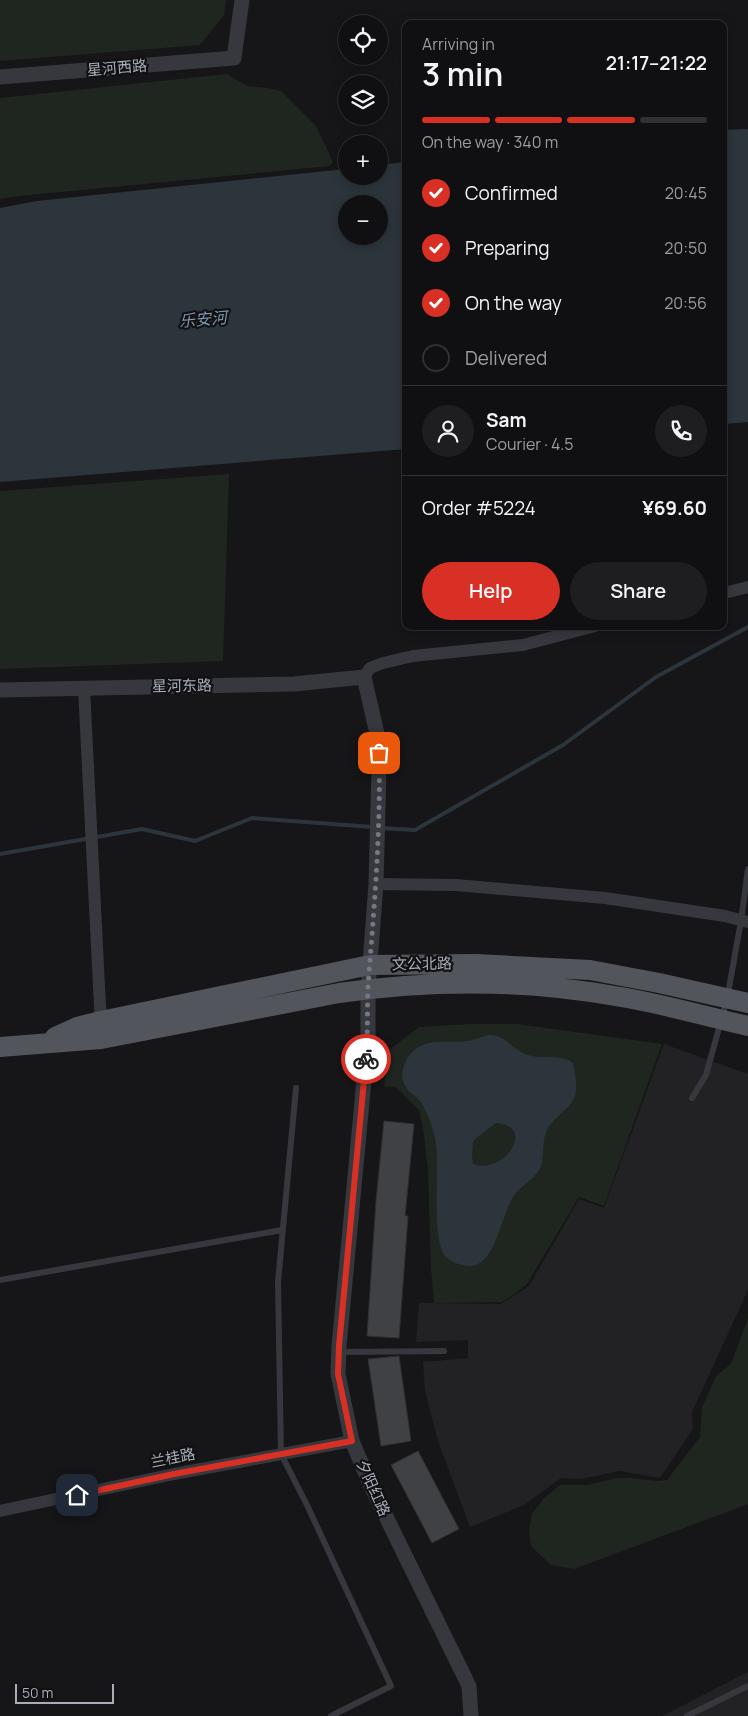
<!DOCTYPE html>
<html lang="en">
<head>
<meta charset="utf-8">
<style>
	body { margin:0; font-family:Manrope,"Noto Sans SC",sans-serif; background:#1e1e20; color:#f1f3f6; height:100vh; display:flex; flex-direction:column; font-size:19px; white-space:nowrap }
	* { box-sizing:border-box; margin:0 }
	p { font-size:16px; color:#9c9d9f }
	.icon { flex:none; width:28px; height:28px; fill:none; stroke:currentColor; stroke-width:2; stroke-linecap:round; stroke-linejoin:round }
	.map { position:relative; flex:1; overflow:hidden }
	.drawer { position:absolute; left:402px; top:20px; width:325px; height:610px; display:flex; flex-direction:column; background:#101012; border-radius:10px; box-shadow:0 2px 12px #0003,0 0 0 1px #303032 }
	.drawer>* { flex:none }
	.controls { position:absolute; left:338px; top:15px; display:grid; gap:10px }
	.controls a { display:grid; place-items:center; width:50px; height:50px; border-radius:50%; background:#101012; box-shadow:0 2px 12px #0003,0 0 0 1px #303032; font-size:25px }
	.scale { position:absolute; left:15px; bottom:12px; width:99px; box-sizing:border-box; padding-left:5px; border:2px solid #a8adb8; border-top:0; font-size:14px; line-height:18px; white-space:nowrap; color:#a8adb8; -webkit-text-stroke:4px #111113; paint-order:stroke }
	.pin { position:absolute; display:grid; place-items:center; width:42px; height:42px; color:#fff; margin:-21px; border-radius:10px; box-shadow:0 2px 8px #0006 }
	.courier { position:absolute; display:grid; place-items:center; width:50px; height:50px; margin:-25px; border:4px solid #d93025; border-radius:50%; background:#fff; color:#222; box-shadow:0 1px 6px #0007 }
	.overview em { font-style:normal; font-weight:600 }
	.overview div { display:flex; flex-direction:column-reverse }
	.overview { display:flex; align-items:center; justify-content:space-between; height:85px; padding:0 20px }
	h1 { font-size:32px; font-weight:600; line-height:38px }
	.bar { display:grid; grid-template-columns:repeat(4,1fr); gap:8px 5px; align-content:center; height:60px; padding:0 20px }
	.bar i { height:6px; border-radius:4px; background:#303032 }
	.bar .active { background:#d93025 }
	.bar p { grid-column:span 4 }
	.line { display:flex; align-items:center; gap:12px; padding:0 20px; border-top:1px solid #303032 }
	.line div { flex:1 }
	.round { display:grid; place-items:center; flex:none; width:52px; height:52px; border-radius:26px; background:#1e1e20 }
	ol { padding:0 20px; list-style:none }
	li { display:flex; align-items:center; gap:15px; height:55px }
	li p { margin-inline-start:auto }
	li .icon { padding:5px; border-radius:50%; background:#d93025; color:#fff; stroke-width:4 }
	li:last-child { color:#9c9d9f }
	li i { width:28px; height:28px; border:2px solid #303032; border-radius:50% }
	.action { display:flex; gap:10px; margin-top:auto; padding:10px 20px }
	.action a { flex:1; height:58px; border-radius:30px; background:#d93025; color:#fff; font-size:20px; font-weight:600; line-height:58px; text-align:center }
	.action a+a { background:#1e1e20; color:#f1f3f6 }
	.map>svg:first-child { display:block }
	.built { fill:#222225 }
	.green { fill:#1e261f }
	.water { fill:#2c353c; fill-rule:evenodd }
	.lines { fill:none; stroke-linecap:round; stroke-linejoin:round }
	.stream { stroke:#2c353c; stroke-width:4 }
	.building { fill:#404145; stroke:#303034 }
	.service { stroke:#37383d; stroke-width:6 }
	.minor { stroke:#37383d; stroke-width:12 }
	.tertiary { stroke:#37383d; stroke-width:15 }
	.primary { stroke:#53555c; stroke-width:20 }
	.done { stroke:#757880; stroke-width:5; stroke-dasharray:0 9 }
	.route { stroke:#d93025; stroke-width:6 }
	.labels { text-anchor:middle; stroke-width:4.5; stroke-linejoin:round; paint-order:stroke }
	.street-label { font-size:15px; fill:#a8adb8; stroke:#111113 }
	.water-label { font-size:16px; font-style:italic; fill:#7f9bb3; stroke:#111113 }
</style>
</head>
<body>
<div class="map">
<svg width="748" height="1716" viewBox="0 0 748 1716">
	<rect width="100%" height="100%" fill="#161618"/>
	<!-- built -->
	<path class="built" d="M664,1044L748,1074V1290L692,1412L693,1429L660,1478L620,1471L581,1479L561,1478L524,1505L470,1527L438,1441L425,1391L423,1362L468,1358V1340L416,1342L419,1303L501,1304L529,1286L579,1199L604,1208Z
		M748,1672V1716H662Z"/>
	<!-- green -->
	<path class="green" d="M0,0H226L224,15L200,45L0,61Z
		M227,74L247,86L268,88L281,91L316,126L333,162L330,166L19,196L0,199V98Z
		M229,474L223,661L0,669V491Z
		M470,1024H517L662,1044L604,1206L579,1197L527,1284L516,1293L502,1302L434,1303L431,1268L428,1170L423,1128L419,1110L395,1087L384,1086L389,1050L419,1027Z
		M748,1318V1504L574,1569L551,1565L531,1546L529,1530L532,1514L544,1498L560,1485H588L616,1478H630L658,1481L667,1480L700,1437L702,1407L717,1375L731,1364Z"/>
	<!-- water -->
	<path class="water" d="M748,129V422L724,424V130Z
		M406,162V449L0,482V208L37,201L346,169V176H379V165ZM346,204H379V236H346Z
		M490,1035C505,1035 514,1051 528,1055C544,1060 556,1053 572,1062C575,1068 575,1074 576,1081C579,1108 559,1109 547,1130C542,1140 544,1153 542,1163C538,1178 524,1183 515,1194C501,1212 496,1269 468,1266C460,1265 453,1263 447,1258C430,1244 440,1166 436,1143C434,1131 428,1114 422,1104C419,1098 413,1095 409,1091C399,1081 401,1067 409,1056C424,1036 446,1044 468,1041C475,1040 482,1036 490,1035ZM496,1123C538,1126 503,1176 473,1164L472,1157L473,1142L476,1138Z"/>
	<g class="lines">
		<!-- stream -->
		<path class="stream" d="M380,828L415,830L563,745L656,677L748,627
			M0,854L142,829L195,841L252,818L373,827"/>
	</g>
	<!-- building -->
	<path class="building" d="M384,1121L414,1124L405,1216H408L399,1338L367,1336L376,1201Z
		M399,1356L411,1441L381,1446L368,1359Z
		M418,1451L459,1529L432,1543L391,1465Z"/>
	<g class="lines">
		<!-- service -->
		<path class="service" d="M296,1088L278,1282L281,1454L307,1505L391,1686L331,1716
			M692,1098L706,1075L727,999L741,921L748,869
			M0,1280L282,1230
			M340,1352L444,1351
			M687,1716L748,1686"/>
		<!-- minor -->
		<path class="minor" d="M724,593L748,587
			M364,677L370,668L383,663L413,656L523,645L595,626
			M84,688L101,1026
			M376,884L456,885L605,898L725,916L748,922
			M0,1511L174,1474L352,1441"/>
		<!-- tertiary -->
		<path class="tertiary" d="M0,77L234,58L242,0
			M0,690L294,684L364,677L378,738L379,769L376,884L368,989V1038L339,1346L338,1374L352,1441L371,1486L469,1686L471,1716"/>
		<!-- primary -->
		<path class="primary" d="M55,1037L77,1027L101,1021L370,965L476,964L590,970L659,983L748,1003
			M0,1047L101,1039L339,993C430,980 525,980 615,996C660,1003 704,1016 748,1026"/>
	</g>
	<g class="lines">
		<!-- done -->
		<path class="done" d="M366,1059C368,1035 367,1010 368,986C374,909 381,831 379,753"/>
		<!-- route -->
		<path class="route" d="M77,1495L174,1474L352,1441L338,1374L339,1346L366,1059"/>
	</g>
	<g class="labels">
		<!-- street labels -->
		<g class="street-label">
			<text transform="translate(117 68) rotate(-5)" y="5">星河西路</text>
			<text transform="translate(182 686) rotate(-1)" y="5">星河东路</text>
			<text transform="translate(422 964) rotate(-1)" y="5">文公北路</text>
			<text transform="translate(173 1458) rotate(-11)" y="5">兰桂路</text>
			<text transform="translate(373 1488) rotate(66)" y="5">夕阳红路</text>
		</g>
		<!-- water labels -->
		<g class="water-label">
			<text transform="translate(203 319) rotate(-5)" y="6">乐安河</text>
		</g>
	</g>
</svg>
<div class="controls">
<a><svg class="icon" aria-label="locate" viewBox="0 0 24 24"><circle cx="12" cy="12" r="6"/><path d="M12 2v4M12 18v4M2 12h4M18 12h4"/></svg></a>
<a><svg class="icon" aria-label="layers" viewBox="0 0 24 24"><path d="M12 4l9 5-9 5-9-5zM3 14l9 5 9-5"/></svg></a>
<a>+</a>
<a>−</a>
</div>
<div class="scale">50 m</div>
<div class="pin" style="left:379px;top:753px;background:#ea580c"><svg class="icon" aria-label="bag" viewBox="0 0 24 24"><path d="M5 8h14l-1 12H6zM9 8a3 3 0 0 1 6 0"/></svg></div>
<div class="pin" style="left:77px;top:1495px;background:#1f2937"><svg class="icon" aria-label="home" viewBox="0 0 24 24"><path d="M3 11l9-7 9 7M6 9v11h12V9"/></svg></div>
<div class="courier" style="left:366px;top:1059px"><svg class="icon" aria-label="bike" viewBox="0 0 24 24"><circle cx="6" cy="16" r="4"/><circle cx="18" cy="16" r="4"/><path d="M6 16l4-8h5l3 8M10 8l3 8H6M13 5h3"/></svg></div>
<section class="drawer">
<div class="overview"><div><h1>3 min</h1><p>Arriving in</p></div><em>21:17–21:22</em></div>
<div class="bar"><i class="active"></i><i class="active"></i><i class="active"></i><i></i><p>On the way · 340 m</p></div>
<ol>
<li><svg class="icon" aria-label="check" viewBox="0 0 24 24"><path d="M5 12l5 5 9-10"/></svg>Confirmed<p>20:45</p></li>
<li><svg class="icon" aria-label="check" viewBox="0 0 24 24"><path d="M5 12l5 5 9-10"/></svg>Preparing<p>20:50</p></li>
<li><svg class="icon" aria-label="check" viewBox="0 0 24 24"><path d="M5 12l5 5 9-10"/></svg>On the way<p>20:56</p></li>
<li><i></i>Delivered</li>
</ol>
<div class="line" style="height:90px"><a class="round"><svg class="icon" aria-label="person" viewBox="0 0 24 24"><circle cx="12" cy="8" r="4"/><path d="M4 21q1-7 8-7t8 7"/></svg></a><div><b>Sam</b><p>Courier · 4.5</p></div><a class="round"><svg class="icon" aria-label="phone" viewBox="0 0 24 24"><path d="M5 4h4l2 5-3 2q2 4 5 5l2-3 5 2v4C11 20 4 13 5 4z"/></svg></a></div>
<div class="line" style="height:65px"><div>Order #5224</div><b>¥69.60</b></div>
<div class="action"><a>Help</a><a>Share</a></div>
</section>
</div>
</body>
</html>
